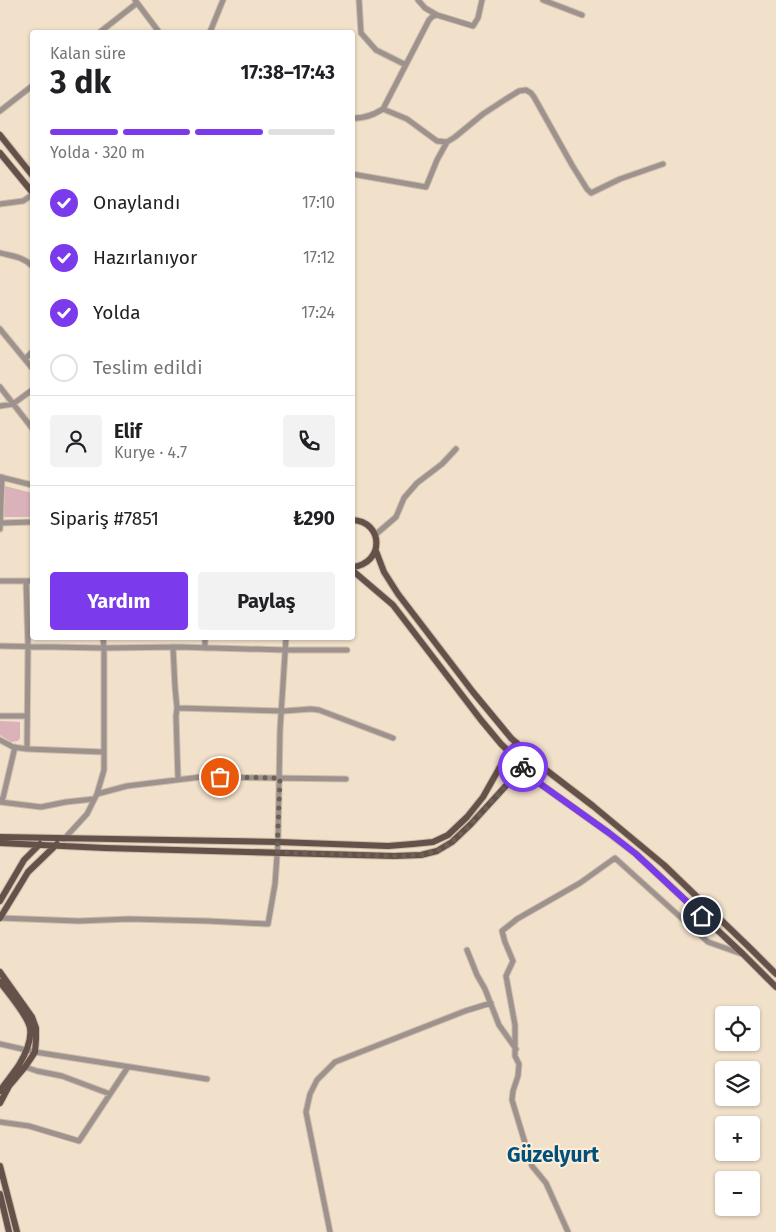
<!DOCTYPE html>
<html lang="tr">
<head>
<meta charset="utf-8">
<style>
	body { margin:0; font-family:"Fira Sans",sans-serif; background:#f2f2f2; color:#202124; height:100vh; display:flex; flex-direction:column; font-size:19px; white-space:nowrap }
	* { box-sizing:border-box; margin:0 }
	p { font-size:16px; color:#757577 }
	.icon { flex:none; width:28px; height:28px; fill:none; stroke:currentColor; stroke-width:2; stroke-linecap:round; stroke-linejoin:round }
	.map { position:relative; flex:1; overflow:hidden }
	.panel { position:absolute; left:30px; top:30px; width:325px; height:610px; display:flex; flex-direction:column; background:#fff; border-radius:5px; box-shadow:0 1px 4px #0004 }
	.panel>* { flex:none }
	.buttons { position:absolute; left:715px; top:1006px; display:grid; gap:10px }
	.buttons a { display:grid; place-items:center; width:45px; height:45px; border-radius:5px; background:#fff; box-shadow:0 1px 4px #0004; font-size:25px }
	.pin { position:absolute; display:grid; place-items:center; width:42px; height:42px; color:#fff; margin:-21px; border:2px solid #fff; border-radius:50%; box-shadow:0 1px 5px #0007 }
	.courier { position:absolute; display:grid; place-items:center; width:50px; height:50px; margin:-25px; border:4px solid #7c3aed; border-radius:50%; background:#fff; color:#222; box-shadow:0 1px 6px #0007 }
	.headline em { font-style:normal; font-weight:700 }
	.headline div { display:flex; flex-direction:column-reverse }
	.headline { display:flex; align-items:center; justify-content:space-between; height:85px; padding:0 20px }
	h1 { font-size:32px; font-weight:700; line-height:38px }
	.bar { display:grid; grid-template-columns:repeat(4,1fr); gap:8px 5px; align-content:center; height:60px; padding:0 20px }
	.bar i { height:6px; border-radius:4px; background:#e0e0e0 }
	.bar .current { background:#7c3aed }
	.bar p { grid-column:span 4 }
	.line { display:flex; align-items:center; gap:12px; padding:0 20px; border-top:1px solid #e0e0e0 }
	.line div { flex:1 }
	.round { display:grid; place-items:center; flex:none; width:52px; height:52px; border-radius:5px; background:#f2f2f2 }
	ol { padding:0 20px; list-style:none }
	li { display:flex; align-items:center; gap:15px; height:55px }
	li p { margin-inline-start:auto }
	li .icon { padding:5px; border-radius:50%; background:#7c3aed; color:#fff; stroke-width:4 }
	li:last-child { color:#757577 }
	li i { width:28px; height:28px; border:2px solid #e0e0e0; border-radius:50% }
	.cta { display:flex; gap:10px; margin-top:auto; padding:10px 20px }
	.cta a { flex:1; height:58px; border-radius:5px; background:#7c3aed; color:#fff; font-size:20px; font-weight:700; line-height:58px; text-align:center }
	.cta a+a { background:#f2f2f2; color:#202124 }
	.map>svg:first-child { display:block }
	.green { fill:#dbb2b9 }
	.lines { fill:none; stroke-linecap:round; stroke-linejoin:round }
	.minor-casing { stroke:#ccbda9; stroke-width:7 }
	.major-casing { stroke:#ccbda9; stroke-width:8 }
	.minor { stroke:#9e928e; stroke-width:5 }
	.major { stroke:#65514a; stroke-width:6 }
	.done { stroke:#6b6154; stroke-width:5; stroke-dasharray:0 9 }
	.route { stroke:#7c3aed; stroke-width:6 }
	.labels { text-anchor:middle; stroke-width:4; stroke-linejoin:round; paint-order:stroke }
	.district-label { font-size:21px; font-weight:bold; fill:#00507d; stroke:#feedd7 }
</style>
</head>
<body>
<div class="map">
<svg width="776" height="1232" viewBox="0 0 776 1232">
	<rect width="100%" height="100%" fill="#f1e0ca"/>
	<!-- green -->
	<path class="green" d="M5,486L32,493V517H4Z
		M0,721L20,722V738L18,741L11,742L0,735Z"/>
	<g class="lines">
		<defs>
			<path id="minor" d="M135,0L159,32
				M359,0L361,33L376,50L406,65
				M418,0L425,8L437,15
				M543,0L582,15
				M100,32L137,3
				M210,32L223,0
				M383,109L407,119L437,141L447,142L455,137L483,114L506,99L519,91L526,90L531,93L534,97L572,165L587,189L591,193L620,179L663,164
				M0,111L32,86
				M352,118C364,119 373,115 383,109L429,20L433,16L437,15L473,26L478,18L482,0
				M352,174L426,187L437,160L447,142
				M0,204L23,201L32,195
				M0,253C12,256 24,257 32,266
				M0,329L32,368
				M25,359L32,352
				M0,387L32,428
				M0,406L13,404L32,390
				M0,477L32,485
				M0,523L32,522
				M0,529L2,477
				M375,535L396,517L404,498L417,483L442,464L456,449
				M0,581H32
				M26,581L28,646L27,749
				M0,646L104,648L179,647L285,650H347
				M173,647L175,687L177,708L176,716L178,779
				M205,648V638
				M177,708L284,711L311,709L319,710L393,738
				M0,716H26
				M0,740L13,747L27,749L104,752
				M97,794L127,786L201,777L346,779
				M0,800L3,798L15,747
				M0,802L41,807L66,802L94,799
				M64,839L87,814L97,794L104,770V648L103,638
				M0,918L79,921L129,919L208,921L268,924L275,884L278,842L280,730L286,638
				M467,950L477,975L485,989L499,1025L516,1049
				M0,1044L35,1052L207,1079
				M25,1067L37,1071L62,1076L110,1094
				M0,1122L29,1126L79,1141L128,1067
				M330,1232L306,1112L310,1094L317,1080L335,1062L465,1011L491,1003
				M568,1232L546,1183L532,1166L512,1100L513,1091L518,1076L519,1064L515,1056V1025L506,976L513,961L505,942L502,931L517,919L580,883L615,858L708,942L742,954"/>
			<path id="major" d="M0,135L32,175
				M0,153L32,192
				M352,520C384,521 385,564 352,567
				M376,551L384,572L398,594L473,692L511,738L546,770L593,806L664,865L751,949L776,974
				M352,570L393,605L481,720L501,744L524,766L532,778L609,833L636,854L743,954L776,987
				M0,837L278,842L388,846L413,844L433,842L448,835L467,817L483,797L509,751L517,743
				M0,843L105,848L394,856L421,855L437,851L452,842L471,824L524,766L531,757
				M0,901L24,860L40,844
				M0,918L28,872L57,844
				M0,972L32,1017L36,1028V1039L35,1052L25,1067L9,1086L0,1103
				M0,982C8,993 28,1016 30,1028C32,1041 25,1055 19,1065C13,1074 6,1082 0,1091
				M0,1166L17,1232
				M0,1194L9,1232"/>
		</defs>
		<!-- minor casing -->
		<use href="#minor" class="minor-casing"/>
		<!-- major casing -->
		<use href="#major" class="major-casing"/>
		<!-- minor -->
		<use href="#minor" class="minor"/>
		<!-- major -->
		<use href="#major" class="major"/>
	</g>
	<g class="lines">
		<!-- done -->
		<path class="done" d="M220,777L280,778L277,852L394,856L421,855L437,851L452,842L471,824L523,767"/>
		<!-- route -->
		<path class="route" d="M523,767L524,766L532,778L609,833L636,854L702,916"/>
	</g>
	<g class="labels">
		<!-- district labels -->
		<g class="district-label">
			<text x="553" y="1162">Güzelyurt</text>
		</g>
	</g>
</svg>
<div class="buttons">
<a><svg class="icon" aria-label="locate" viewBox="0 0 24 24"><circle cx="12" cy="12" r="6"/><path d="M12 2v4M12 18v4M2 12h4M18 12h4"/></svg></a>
<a><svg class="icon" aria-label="layers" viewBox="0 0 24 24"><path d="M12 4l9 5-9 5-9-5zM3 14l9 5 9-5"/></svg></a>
<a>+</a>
<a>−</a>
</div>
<div class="pin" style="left:220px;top:777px;background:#ea580c"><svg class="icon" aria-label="bag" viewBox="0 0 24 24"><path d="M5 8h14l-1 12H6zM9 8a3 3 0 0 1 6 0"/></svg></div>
<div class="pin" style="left:702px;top:916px;background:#1f2937"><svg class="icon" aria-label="home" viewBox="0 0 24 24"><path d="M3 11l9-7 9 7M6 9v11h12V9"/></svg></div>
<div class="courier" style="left:523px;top:767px"><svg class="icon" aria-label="bike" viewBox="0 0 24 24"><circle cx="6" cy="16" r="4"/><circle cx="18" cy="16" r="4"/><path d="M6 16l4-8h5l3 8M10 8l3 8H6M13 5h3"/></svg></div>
<section class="panel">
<div class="headline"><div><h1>3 dk</h1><p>Kalan süre</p></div><em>17:38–17:43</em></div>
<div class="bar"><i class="current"></i><i class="current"></i><i class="current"></i><i></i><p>Yolda · 320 m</p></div>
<ol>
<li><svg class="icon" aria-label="check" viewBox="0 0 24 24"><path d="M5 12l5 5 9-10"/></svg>Onaylandı<p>17:10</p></li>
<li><svg class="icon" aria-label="check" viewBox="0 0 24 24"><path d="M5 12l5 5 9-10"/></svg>Hazırlanıyor<p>17:12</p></li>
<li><svg class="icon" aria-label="check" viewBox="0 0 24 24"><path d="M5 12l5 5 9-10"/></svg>Yolda<p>17:24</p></li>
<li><i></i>Teslim edildi</li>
</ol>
<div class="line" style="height:90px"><a class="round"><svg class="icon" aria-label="person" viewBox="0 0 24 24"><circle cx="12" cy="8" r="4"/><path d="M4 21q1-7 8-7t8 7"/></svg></a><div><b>Elif</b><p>Kurye · 4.7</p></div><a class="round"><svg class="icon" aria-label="phone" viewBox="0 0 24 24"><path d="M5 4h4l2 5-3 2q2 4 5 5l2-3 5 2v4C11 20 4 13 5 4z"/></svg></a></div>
<div class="line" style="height:65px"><div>Sipariş #7851</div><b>₺290</b></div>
<div class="cta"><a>Yardım</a><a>Paylaş</a></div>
</section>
</div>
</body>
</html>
